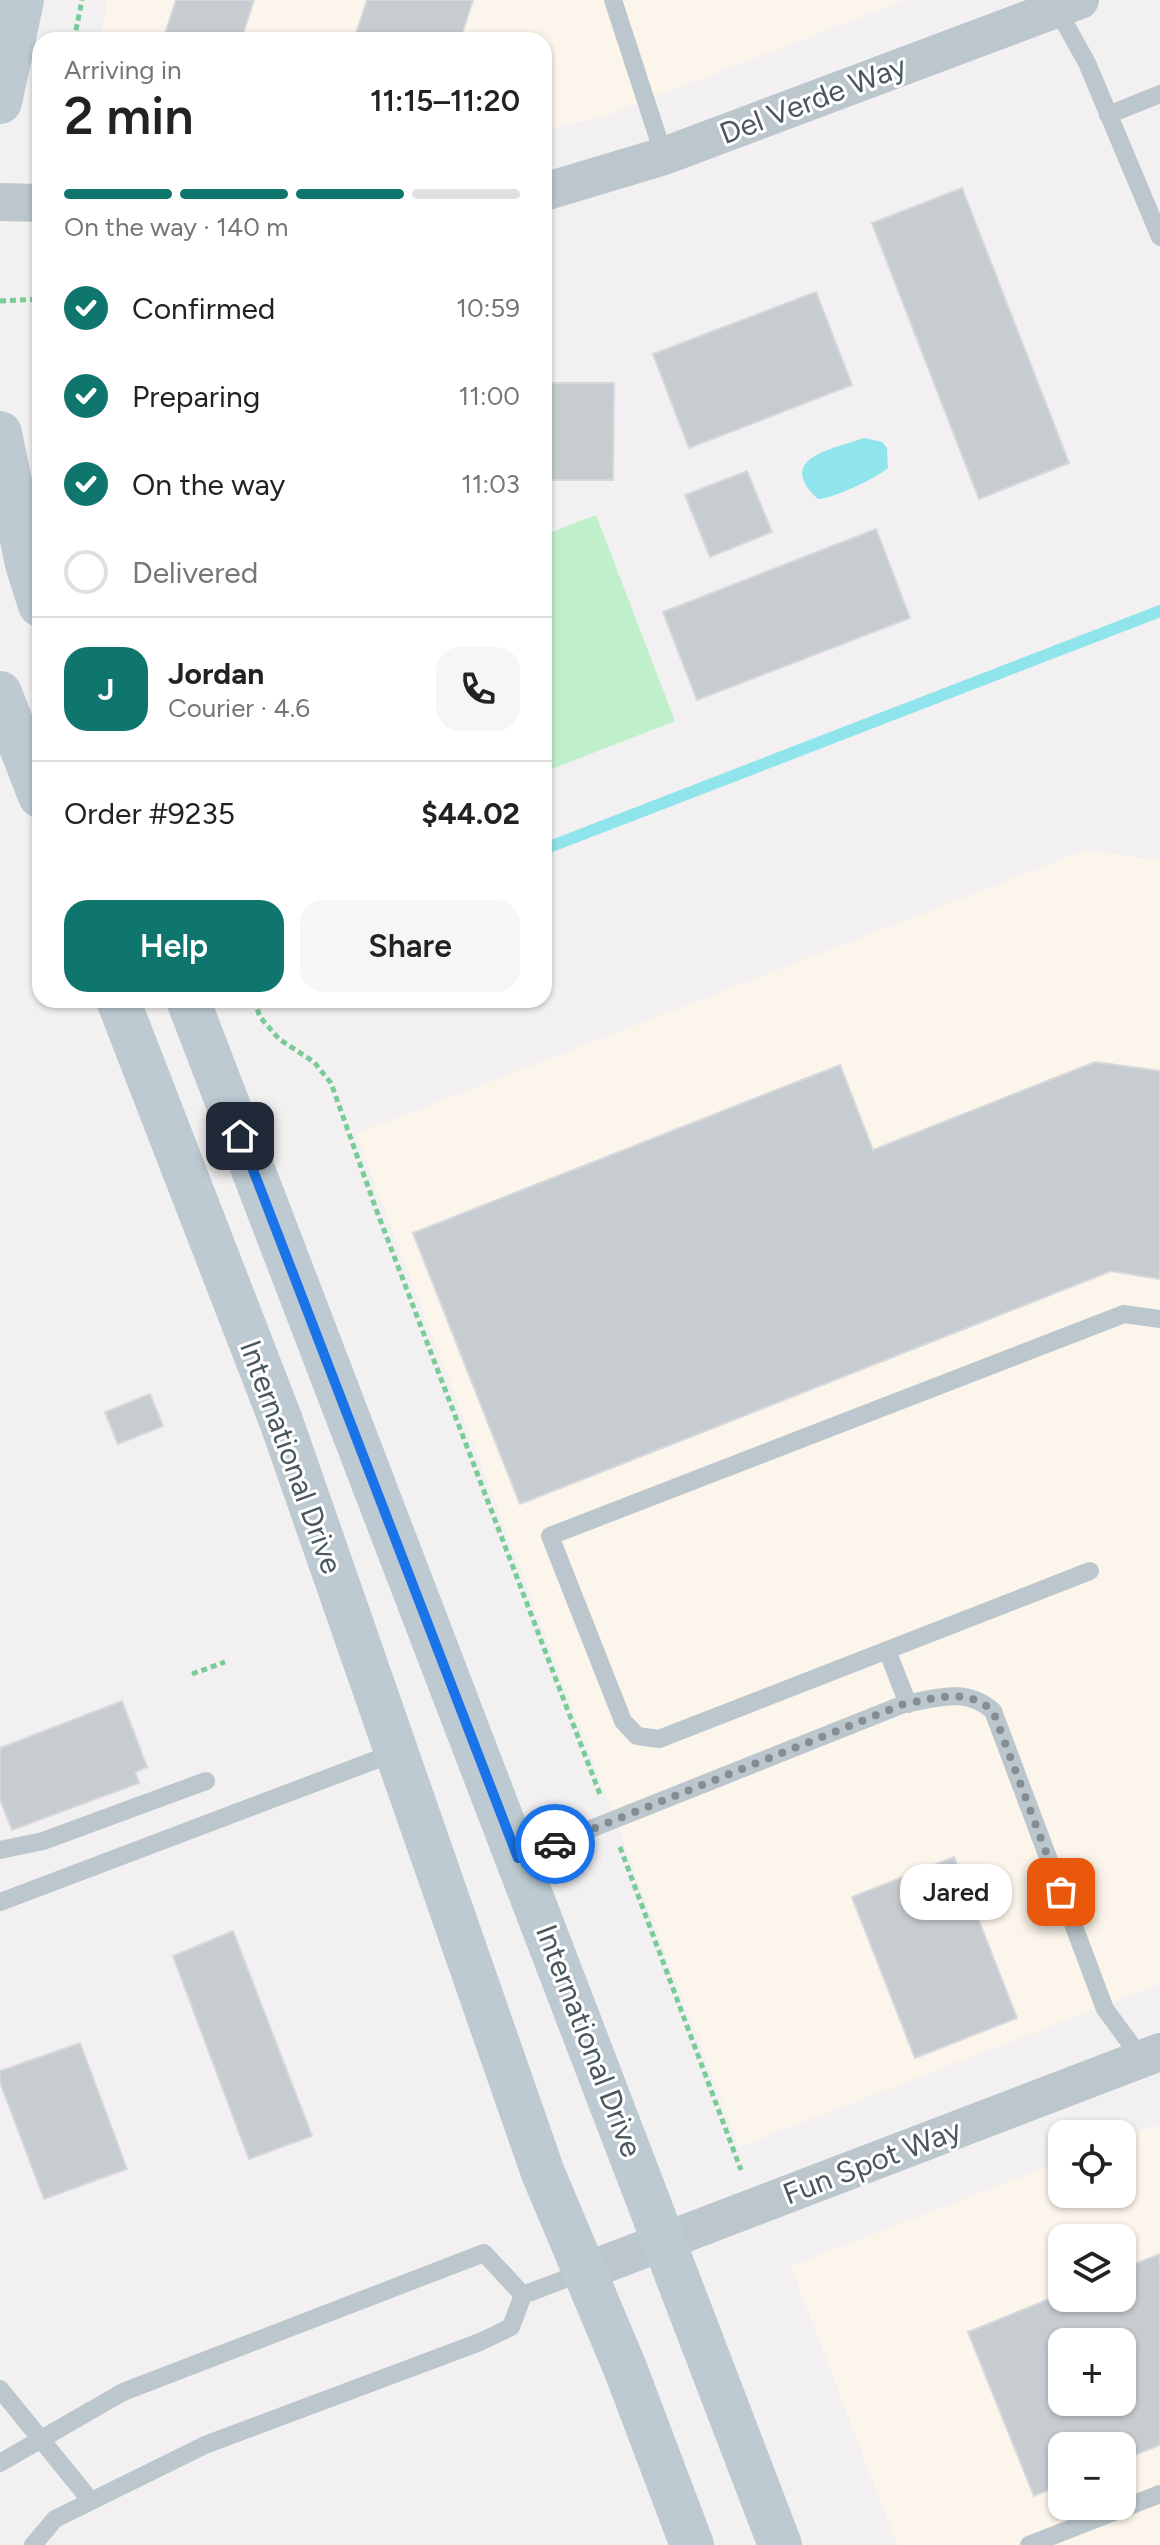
<!DOCTYPE html>
<html lang="en">
<head>
<meta charset="utf-8">
<style>
	body { margin:0; font-family:Figtree,sans-serif; background:#f6f6f6; color:#222; height:100vh; display:flex; flex-direction:column; font-size:30px; white-space:nowrap }
	* { box-sizing:border-box; margin:0 }
	p { font-size:26px; color:#767676 }
	.icon { flex:none; width:44px; height:44px; fill:none; stroke:currentColor; stroke-width:2; stroke-linecap:round; stroke-linejoin:round }
	.map { position:relative; flex:1; overflow:hidden }
	.details { position:absolute; left:32px; top:32px; width:520px; height:976px; display:flex; flex-direction:column; background:#fff; border-radius:24px; box-shadow:0 2px 6px #0004 }
	.details>* { flex:none }
	.tools { position:absolute; left:1048px; top:2120px; display:grid; gap:16px }
	.tools a { display:grid; place-items:center; width:88px; height:88px; border-radius:16px; background:#fff; box-shadow:0 2px 6px #0004; font-size:40px }
	.pin { position:absolute; display:grid; place-items:center; width:68px; height:68px; color:#fff; margin:-34px; border-radius:16px; box-shadow:0 4px 12px #0006 }
	.courier { position:absolute; display:grid; place-items:center; width:80px; height:80px; margin:-40px; border:6px solid #1a73e8; border-radius:50%; background:#fff; color:#222; box-shadow:0 2px 10px #0007 }
	.bubble { position:absolute; height:56px; border-radius:24px; background:#fff; box-shadow:0 2px 6px #0004; font-size:26px; font-weight:600; line-height:56px; text-align:center }
	.head em { font-style:normal; font-weight:600 }
	.head div { display:flex; flex-direction:column-reverse }
	.head { display:flex; align-items:center; justify-content:space-between; height:136px; padding:0 32px }
	h1 { font-size:52px; font-weight:600; line-height:60px }
	.bar { display:grid; grid-template-columns:repeat(4,1fr); gap:12px 8px; align-content:center; height:96px; padding:0 32px }
	.bar i { height:10px; border-radius:6px; background:#e0e0e0 }
	.bar .selected { background:#0f766e }
	.bar p { grid-column:span 4 }
	.line { display:flex; align-items:center; gap:20px; padding:0 32px; border-top:2px solid #e0e0e0 }
	.line div { flex:1 }
	.round { display:grid; place-items:center; flex:none; width:84px; height:84px; border-radius:24px; background:#f6f6f6 }
	ol { padding:0 32px; list-style:none }
	li { display:flex; align-items:center; gap:24px; height:88px }
	li p { margin-inline-start:auto }
	li .icon { padding:8px; border-radius:50%; background:#0f766e; color:#fff; stroke-width:4 }
	li:last-child { color:#767676 }
	li i { width:44px; height:44px; border:4px solid #e0e0e0; border-radius:50% }
	.button { display:flex; gap:16px; margin-top:auto; padding:16px 32px }
	.button a { flex:1; height:92px; border-radius:24px; background:#0f766e; color:#fff; font-size:32px; font-weight:600; line-height:92px; text-align:center }
	.button a+a { background:#f6f6f6; color:#222 }
	.map>svg:first-child { display:block }
	.commercial { fill:#fcf5eb; fill-rule:evenodd }
	.green { fill:#c0efcb }
	.water { fill:#8fe5eb }
	.lines { fill:none; stroke-linecap:round; stroke-linejoin:round }
	.stream { stroke:#8fe5eb; stroke-width:12 }
	.building { fill:#c7ccd0; stroke:#d5d8dc; stroke-width:2; fill-rule:evenodd }
	.path { stroke:#79cc97; stroke-width:5; stroke-dasharray:6 4; stroke-linecap:butt }
	.lane { stroke:#bcc7cd; stroke-width:18 }
	.street { stroke:#bcc7cd; stroke-width:38 }
	.secondary { stroke:#bdcad1; stroke-width:44 }
	.done { stroke:#848d91; stroke-width:8; stroke-dasharray:0 14.4 }
	.route { stroke:#1a73e8; stroke-width:10 }
	.labels { text-anchor:middle; stroke-width:6; stroke-linejoin:round; paint-order:stroke }
	.street-label { font-size:30px; fill:#49575e; stroke:#fff }
</style>
</head>
<body>
<div class="map">
<svg width="1160" height="2545" viewBox="0 0 1160 2545">
	<rect width="100%" height="100%" fill="#f3f0f1"/>
	<!-- commercial -->
	<path class="commercial" d="M107,0H905L602,117L544,130V40H101Z
		M1086,850L1160,861V1984L739,2147L356,1134Z
		M1160,2124V2545H897L791,2266L1062,2161V2194H1122V2137ZM1062,2238H1122V2298H1062ZM1062,2342H1122V2402H1062ZM1062,2446H1122V2506H1062Z"/>
	<!-- green -->
	<path class="green" d="M596,515L675,721L544,772V535Z"/>
	<!-- water -->
	<path class="water" d="M864,438L882,442L887,448L888,468C877,478 832,499 818,499C774,458 833,449 864,438Z"/>
	<g class="lines">
		<!-- stream -->
		<path class="stream" d="M544,849L1160,611"/>
	</g>
	<!-- building -->
	<path class="building" d="M176,0H254L241,40H163Z
		M367,0H473L460,40H354Z
		M962,188L1069,463L979,499L872,223Z
		M816,292L852,385L689,448L653,354Z
		M544,383H614L613,480H544Z
		M747,471L772,532L710,557L685,495Z
		M876,529L910,618L697,700L663,612Z
		M1095,1062L1160,1071V1279L1111,1271L520,1504L413,1233L840,1065L873,1150Z
		M150,1394L163,1426L118,1444L105,1412Z
		M122,1701L147,1767L135,1772L139,1783L12,1830L0,1799V1748Z
		M954,1857L1017,2018L915,2058L852,1897Z
		M233,1931L312,2136L249,2159L173,1956Z
		M80,2043L127,2169L44,2199L0,2082V2071Z
		M1160,2254V2445L1122,2460V2446H1062V2484L1034,2496L968,2332L1062,2294V2298H1122V2269ZM1062,2342H1122V2402H1062Z"/>
	<g class="lines">
		<!-- path -->
		<path class="path" d="M74,40L82,0
			M0,301L40,299
			M254,1000L260,1017L279,1039L314,1062L331,1083L376,1209L601,1797
			M192,1674L225,1662
			M620,1847L741,2170"/>
		<!-- lane -->
		<path class="lane" d="M613,0L664,156
			M1057,9L1087,63L1160,237
			M1108,115L1160,94
			M1090,1571L659,1739L637,1736L623,1721L550,1536L1124,1314L1160,1319
			M887,1650L908,1704
			M0,1850L43,1841L206,1781
			M518,1858L904,1704C938,1698 966,1687 993,1711L1105,2009L1141,2058
			M0,1902L394,1753
			M0,2389L91,2501
			M0,2463L123,2392L484,2253L523,2295
			M33,2545L55,2519L205,2445L480,2342L511,2327L523,2295L584,2272
			M1029,2545L1160,2494"/>
		<!-- street -->
		<path class="street" d="M544,192L664,156L1080,0
			M0,202L40,203
			M584,2272L1160,2052"/>
		<!-- secondary -->
		<path class="secondary" d="M0,102L22,0
			M0,433L27,564L40,605
			M0,693L40,796
			M118,1000L281,1421L543,2173L625,2368L692,2545
			M188,1000L780,2545"/>
	</g>
	<g class="lines">
		<!-- done -->
		<path class="done" d="M555,1844L904,1704C938,1698 966,1687 993,1711L1061,1892"/>
		<!-- route -->
		<path class="route" d="M240,1136L518,1858L555,1844"/>
	</g>
	<g class="labels">
		<!-- street labels -->
		<g class="street-label">
			<text transform="translate(813 100) rotate(-21)" y="10">Del Verde Way</text>
			<text transform="translate(291 1457) rotate(70)" y="10">International Drive</text>
			<text transform="translate(589 2041) rotate(69)" y="10">International Drive</text>
			<text transform="translate(872 2162) rotate(-21)" y="10">Fun Spot Way</text>
		</g>
	</g>
</svg>
<div class="tools">
<a><svg class="icon" aria-label="locate" viewBox="0 0 24 24"><circle cx="12" cy="12" r="6"/><path d="M12 2v4M12 18v4M2 12h4M18 12h4"/></svg></a>
<a><svg class="icon" aria-label="layers" viewBox="0 0 24 24"><path d="M12 4l9 5-9 5-9-5zM3 14l9 5 9-5"/></svg></a>
<a>+</a>
<a>−</a>
</div>
<div class="pin" style="left:1061px;top:1892px;background:#ea580c"><svg class="icon" aria-label="bag" viewBox="0 0 24 24"><path d="M5 8h14l-1 12H6zM9 8a3 3 0 0 1 6 0"/></svg></div>
<div class="pin" style="left:240px;top:1136px;background:#1f2937"><svg class="icon" aria-label="home" viewBox="0 0 24 24"><path d="M3 11l9-7 9 7M6 9v11h12V9"/></svg></div>
<div class="courier" style="left:555px;top:1844px"><svg class="icon" aria-label="car" viewBox="0 0 24 24"><path d="M5 17H2v-5l4-1 3-4h7l3 4 3 1v5h-3M9 17h6M6 11h13"/><circle cx="7" cy="17" r="2"/><circle cx="17" cy="17" r="2"/></svg></div>
<div class="bubble" style="left:900px;top:1864px;width:112px">Jared</div>
<section class="details">
<div class="head"><div><h1>2 min</h1><p>Arriving in</p></div><em>11:15–11:20</em></div>
<div class="bar"><i class="selected"></i><i class="selected"></i><i class="selected"></i><i></i><p>On the way · 140 m</p></div>
<ol>
<li><svg class="icon" aria-label="check" viewBox="0 0 24 24"><path d="M5 12l5 5 9-10"/></svg>Confirmed<p>10:59</p></li>
<li><svg class="icon" aria-label="check" viewBox="0 0 24 24"><path d="M5 12l5 5 9-10"/></svg>Preparing<p>11:00</p></li>
<li><svg class="icon" aria-label="check" viewBox="0 0 24 24"><path d="M5 12l5 5 9-10"/></svg>On the way<p>11:03</p></li>
<li><i></i>Delivered</li>
</ol>
<div class="line" style="height:144px"><b class="round" style="background:#0f766e;color:#fff">J</b><div><b>Jordan</b><p>Courier · 4.6</p></div><a class="round"><svg class="icon" aria-label="phone" viewBox="0 0 24 24"><path d="M5 4h4l2 5-3 2q2 4 5 5l2-3 5 2v4C11 20 4 13 5 4z"/></svg></a></div>
<div class="line" style="height:104px"><div>Order #9235</div><b>$44.02</b></div>
<div class="button"><a>Help</a><a>Share</a></div>
</section>
</div>
</body>
</html>
